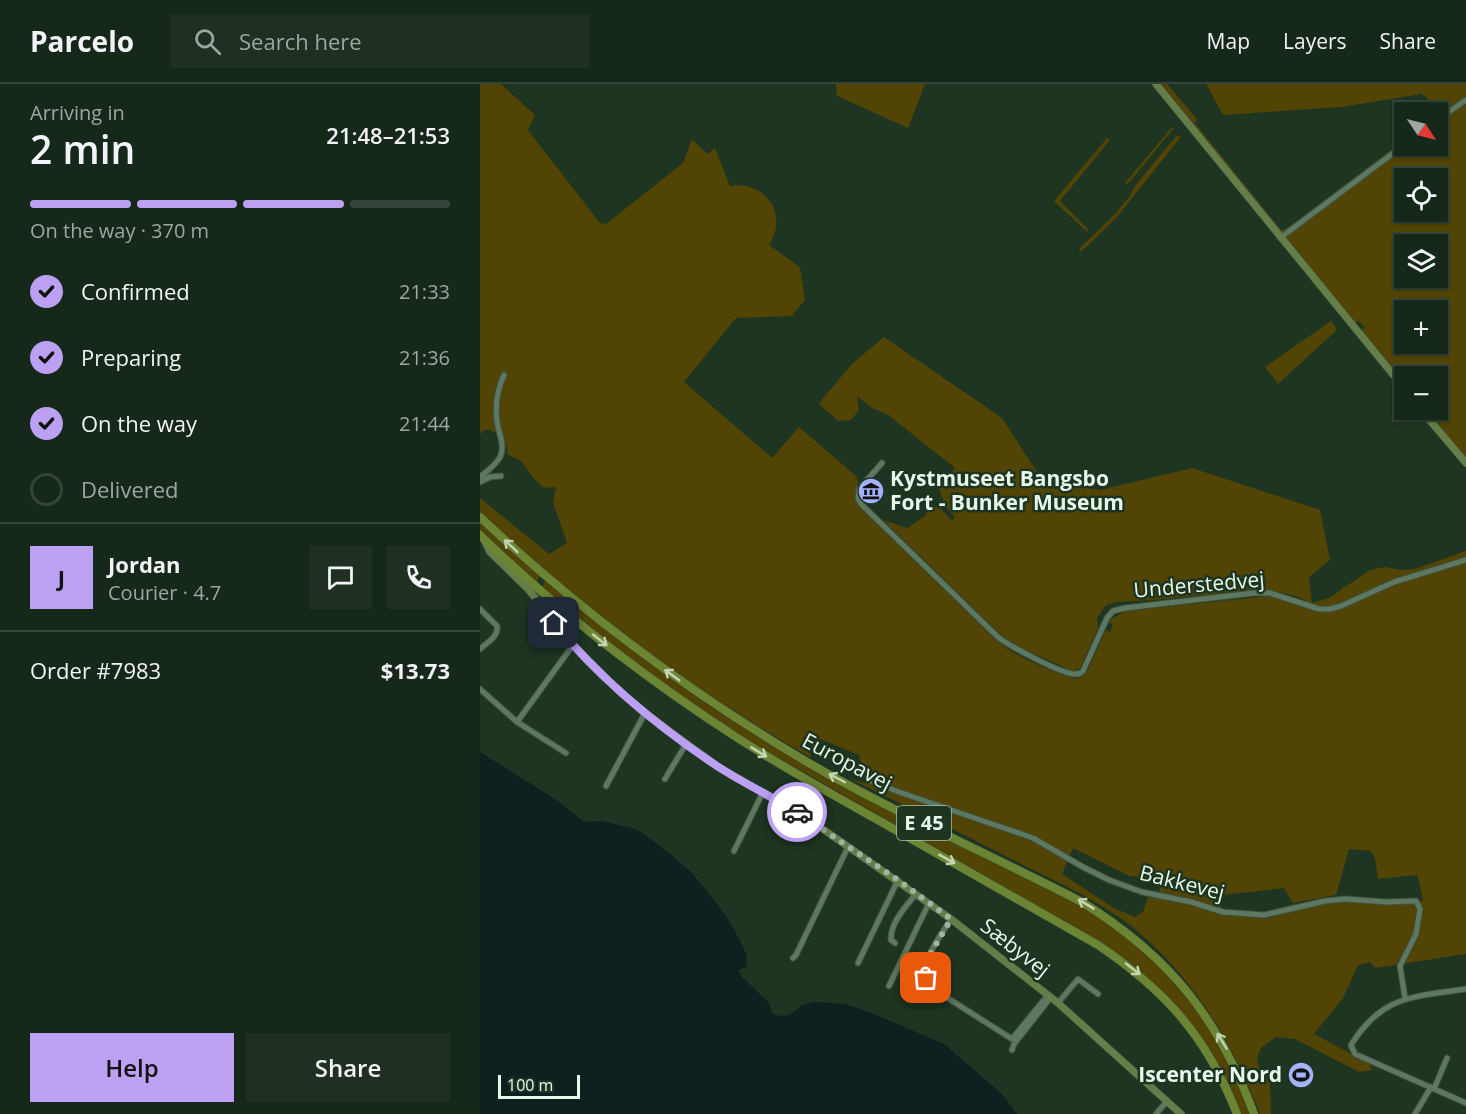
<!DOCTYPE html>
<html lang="en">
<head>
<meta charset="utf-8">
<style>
	body { margin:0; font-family:"Open Sans",sans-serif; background:#1f3022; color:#f1f3f6; height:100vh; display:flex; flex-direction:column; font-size:22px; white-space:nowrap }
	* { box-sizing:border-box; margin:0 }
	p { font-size:20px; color:#9ea6a2 }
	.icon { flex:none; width:33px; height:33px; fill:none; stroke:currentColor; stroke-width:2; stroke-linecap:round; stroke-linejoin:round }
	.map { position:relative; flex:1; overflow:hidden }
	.panel { display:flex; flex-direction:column; background:#162819; width:480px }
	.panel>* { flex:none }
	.needle { width:39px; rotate:125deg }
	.buttons { position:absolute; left:914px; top:18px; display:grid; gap:12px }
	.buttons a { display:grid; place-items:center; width:54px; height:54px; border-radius:0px; background:#162819; box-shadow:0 2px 4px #0004,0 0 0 2px #354438; font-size:30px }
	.scale { position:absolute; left:18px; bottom:15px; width:82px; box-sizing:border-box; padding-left:6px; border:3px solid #e9f7ea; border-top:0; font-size:16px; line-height:21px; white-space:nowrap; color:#e9f7ea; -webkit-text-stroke:4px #1e3521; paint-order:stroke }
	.pin { position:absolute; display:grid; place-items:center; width:51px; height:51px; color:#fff; margin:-26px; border-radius:12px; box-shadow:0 3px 9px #0006 }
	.courier { position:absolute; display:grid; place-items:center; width:60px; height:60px; margin:-30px; border:4px solid #bca0f2; border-radius:50%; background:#fff; color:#222; box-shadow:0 2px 8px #0007 }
	.summary em { font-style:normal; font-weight:600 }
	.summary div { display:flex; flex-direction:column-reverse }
	.summary { display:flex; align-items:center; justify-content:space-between; height:102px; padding:0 30px }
	h1 { font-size:39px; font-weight:600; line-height:45px }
	.bar { display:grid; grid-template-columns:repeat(4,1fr); gap:9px 6px; align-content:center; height:72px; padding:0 30px }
	.bar i { height:8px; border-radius:4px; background:#354438 }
	.bar .on { background:#bca0f2 }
	.bar p { grid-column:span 4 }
	.line { display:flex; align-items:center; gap:15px; padding:0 30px; border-top:2px solid #354438 }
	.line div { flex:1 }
	.round { display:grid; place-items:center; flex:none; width:63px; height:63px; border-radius:0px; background:#1f3022 }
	ol { padding:0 30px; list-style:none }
	li { display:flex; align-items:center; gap:18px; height:66px }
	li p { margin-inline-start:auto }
	li .icon { padding:6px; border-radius:50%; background:#bca0f2; color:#111; stroke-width:4 }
	li:last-child { color:#9ea6a2 }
	li i { width:33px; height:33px; border:3px solid #354438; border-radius:50% }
	.primary-button { display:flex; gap:12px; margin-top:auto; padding:12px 30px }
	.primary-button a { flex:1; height:69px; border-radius:0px; background:#bca0f2; color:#111; font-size:24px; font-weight:600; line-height:69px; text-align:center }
	.primary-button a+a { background:#1f3022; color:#f1f3f6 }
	header { display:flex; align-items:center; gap:36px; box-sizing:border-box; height:84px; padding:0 30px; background:#162819; border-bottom:2px solid #354438 }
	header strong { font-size:28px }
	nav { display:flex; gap:33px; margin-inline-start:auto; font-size:21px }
	.search { width:420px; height:54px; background:#1f3022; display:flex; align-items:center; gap:15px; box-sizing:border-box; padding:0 21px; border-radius:0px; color:#9ea6a2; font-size:22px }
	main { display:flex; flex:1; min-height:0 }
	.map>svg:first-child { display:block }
	.green { fill:#514405; fill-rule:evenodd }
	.water { fill:#0e2020 }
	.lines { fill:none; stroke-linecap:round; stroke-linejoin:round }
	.street-casing { stroke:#3c5140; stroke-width:7 }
	.secondary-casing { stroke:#3c5140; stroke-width:8 }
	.primary-casing { stroke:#3c5140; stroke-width:9 }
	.street { stroke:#5e7760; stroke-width:5 }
	.secondary { stroke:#657e49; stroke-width:7 }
	.primary { stroke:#6c8532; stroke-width:8 }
	.oneway { stroke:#c4d5b3 }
	.done { stroke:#a2b3a4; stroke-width:6; stroke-dasharray:0 10.8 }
	.route { stroke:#bca0f2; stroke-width:8 }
	.labels { text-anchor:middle; stroke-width:5; stroke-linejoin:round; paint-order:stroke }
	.shield { fill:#1e3521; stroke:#acbdae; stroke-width:1.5 }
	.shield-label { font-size:20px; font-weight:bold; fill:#e9f7ea }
	.poi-label { font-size:21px; font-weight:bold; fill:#e9f7ea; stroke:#1e3521; text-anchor:start }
	.street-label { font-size:21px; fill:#e9f7ea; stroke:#1e3521 }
</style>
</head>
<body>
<header>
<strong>Parcelo</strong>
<div class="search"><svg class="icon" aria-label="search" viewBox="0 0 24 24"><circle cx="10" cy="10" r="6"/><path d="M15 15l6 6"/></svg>Search here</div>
<nav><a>Map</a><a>Layers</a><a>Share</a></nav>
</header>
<main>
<section class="panel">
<div class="summary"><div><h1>2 min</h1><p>Arriving in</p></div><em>21:48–21:53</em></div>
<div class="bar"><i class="on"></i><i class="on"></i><i class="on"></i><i></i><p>On the way · 370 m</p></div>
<ol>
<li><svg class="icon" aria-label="check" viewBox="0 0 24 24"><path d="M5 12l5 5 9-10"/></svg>Confirmed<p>21:33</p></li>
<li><svg class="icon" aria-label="check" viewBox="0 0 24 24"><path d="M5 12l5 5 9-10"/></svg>Preparing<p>21:36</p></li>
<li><svg class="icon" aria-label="check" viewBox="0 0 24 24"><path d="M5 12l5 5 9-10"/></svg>On the way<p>21:44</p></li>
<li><i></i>Delivered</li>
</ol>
<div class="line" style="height:108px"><b class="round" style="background:#bca0f2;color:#111">J</b><div><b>Jordan</b><p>Courier · 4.7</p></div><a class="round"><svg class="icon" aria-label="chat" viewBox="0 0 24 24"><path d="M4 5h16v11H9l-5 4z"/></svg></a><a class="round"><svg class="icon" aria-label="phone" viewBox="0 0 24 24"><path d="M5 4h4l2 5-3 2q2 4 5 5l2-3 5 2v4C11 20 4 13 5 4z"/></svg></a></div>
<div class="line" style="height:78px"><div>Order #7983</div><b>$13.73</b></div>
<div class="primary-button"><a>Help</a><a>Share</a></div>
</section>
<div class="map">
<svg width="986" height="1030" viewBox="0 0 986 1030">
	<rect width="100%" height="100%" fill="#1e3521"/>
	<!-- green -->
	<path class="green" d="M0,0H21L55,31L48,46L120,139L126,140L203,79L212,55L227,70L235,64L250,102C277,97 303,119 295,148C294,152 291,157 289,161L320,183L325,216L313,230L314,232L256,234L204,298L292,374L319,343L377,393L378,399L374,416L380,424L516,556C536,573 571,588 596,595L607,588L626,546L630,548L633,540L629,538L630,536L646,527L789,512L836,527C826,509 793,507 774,506L673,516L635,518L625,522L617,534L618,544L600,584L596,587L590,586L539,563L521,551L403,436L427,444L445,432L451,420L461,425L472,437L475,433L466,423L459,405L475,384L408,331L392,324L377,312L379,326L371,336L358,337L340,321V318L372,280L404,253L522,334L562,396L620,406L712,384L840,426L850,476L829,493L832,519L849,514L890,486L905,483L921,486L935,485L986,467V870L895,884L890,878L878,881L863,914L834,950L890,980L892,986L879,988L815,955L796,953L781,964L777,974L780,987L790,999L791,1030H780C753,960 715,896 657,847C628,822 582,800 547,783C488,752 428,723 368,694L384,699L392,694L383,686L379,671L340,655L334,660L327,654L321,663L331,670L330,673C210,605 101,522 0,428V414L69,470L87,459L73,418L76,403L64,404L55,396L41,377L27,370C29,355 19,346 4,346L0,350ZM593,764L649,792L671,794L680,804L679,810L668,813L663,828L655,833L634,824L582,790ZM869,765L891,767L895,774L898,795L937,791L943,815L937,822L935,819L846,818L785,835L740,830L743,811L804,804L813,819L856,811Z
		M356,0H445L428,44L357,12Z
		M680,0H687L717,35L715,39L801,146L806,145L924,56V62H957V31L959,29L946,13L941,10L862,23L743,31L726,0H986V376L946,326H957V292H924V299L881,247L885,243L879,237L875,239ZM924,94H957V128H924ZM924,160H957V194H924ZM924,226H957V260H924Z
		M692,43L694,44L647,101L645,99Z
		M697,51L701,53L636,134L601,168L599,165L633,132L649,113L654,103Z
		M627,54L630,56L580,117L608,145L607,148L574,117Z
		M851,237L857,246L798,300L785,283Z
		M0,438L59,492L57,499L0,447Z
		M65,497C138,558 215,616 298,665C397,723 503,772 605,824C682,873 741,942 769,1030H761C733,953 681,896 612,853L260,652L177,596L62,503Z"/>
	<!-- water -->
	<path class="water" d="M0,668L78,717L100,735L106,738L121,737L152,744L161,748L189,769L212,789L238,821L253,843L266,869L267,883L258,886L262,893L289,919L292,929L299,932L310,931L322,921L335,918L365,920L389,928L464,960L522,1010L537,1030H0Z"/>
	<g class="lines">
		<defs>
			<path id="street" d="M957,36L986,16
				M800,154L924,61
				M402,379L379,405L378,415L382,421L519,554C532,563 581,590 595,590C600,590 599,590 603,587L627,534L633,527L645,524L774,509H790L839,525H850L861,522L914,498L986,476
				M0,393C7,387 16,381 20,373C26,362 18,348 17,337C15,321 17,306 24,291
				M0,398L10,393L21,392
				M0,525L17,542C19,552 7,559 0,565
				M0,605L37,638L86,669
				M37,638L93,561
				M380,687L391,697L419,708L553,754L603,783L629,796L662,808L711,818L743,828L784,831L845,817L865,815L907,818L936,817L940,825L936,850L920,882L925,914
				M185,695L206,660
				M126,702L165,629
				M254,767L283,708
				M471,835C458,857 432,884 455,906L532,955L568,911
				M415,859L411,856C410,839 426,822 436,810
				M313,874L316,871L368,763
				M378,879L418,796
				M409,902L449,819
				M986,905C933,913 902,911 871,961L875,970L986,1019
				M578,919L598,895L618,910
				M532,966L534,960L571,913
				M954,1005L967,974
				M676,1030L687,1017
				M935,1030L951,1003"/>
			<path id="secondary" d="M676,0L924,304
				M941,326L986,379
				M4,456L10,468L48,505L93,561L138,606L165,629L238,683L330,736L471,835L578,919L701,1030"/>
			<path id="primary" d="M0,433C100,527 209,608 327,678C415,729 511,771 602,818C690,873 738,933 774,1030
				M0,451C78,527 165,594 256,653C304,684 355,712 405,740C476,780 547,820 618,861C686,907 727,953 757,1030"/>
		</defs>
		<!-- street casing -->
		<use href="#street" class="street-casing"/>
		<!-- secondary casing -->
		<use href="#secondary" class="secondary-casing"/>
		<!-- primary casing -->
		<use href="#primary" class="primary-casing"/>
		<!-- street -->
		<use href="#street" class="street"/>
		<!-- secondary -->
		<use href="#secondary" class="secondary"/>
		<!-- primary -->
		<use href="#primary" class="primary"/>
	</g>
	<!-- one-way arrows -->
	<defs><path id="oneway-shaft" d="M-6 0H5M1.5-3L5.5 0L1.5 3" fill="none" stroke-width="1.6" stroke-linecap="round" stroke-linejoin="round" transform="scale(1.5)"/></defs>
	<g class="oneway">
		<use href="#oneway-shaft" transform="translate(31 462) rotate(-137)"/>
		<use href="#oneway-shaft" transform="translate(120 556) rotate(38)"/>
		<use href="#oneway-shaft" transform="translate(192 591) rotate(-144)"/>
		<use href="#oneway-shaft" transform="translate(279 668) rotate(31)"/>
		<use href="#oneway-shaft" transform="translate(357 694) rotate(-152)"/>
		<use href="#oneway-shaft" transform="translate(467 775) rotate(29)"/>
		<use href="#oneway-shaft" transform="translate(606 820) rotate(-149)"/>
		<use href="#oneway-shaft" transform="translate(653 885) rotate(38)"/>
		<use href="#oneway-shaft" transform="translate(742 957) rotate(-121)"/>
	</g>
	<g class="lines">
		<!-- done -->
		<path class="done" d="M317,728L418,796L471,835L445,879L446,894"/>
		<!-- route -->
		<path class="route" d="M74,539C120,595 177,642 237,682C263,699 291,712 317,728"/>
	</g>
	<!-- icons -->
	<defs>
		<symbol id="museum-disc" viewBox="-11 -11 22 22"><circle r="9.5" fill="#a5b1fc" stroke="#1e3521"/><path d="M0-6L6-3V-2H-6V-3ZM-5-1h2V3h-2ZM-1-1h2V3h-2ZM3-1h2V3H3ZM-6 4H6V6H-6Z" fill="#111"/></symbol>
		<symbol id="stadium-disc" viewBox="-11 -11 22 22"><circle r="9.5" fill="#a5b1fc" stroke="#1e3521"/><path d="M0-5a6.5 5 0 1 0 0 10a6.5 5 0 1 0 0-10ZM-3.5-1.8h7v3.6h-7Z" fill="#111"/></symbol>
	</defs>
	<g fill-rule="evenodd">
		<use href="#museum-disc" x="376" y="392" width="30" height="30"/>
		<use href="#stadium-disc" x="806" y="976" width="30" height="30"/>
	</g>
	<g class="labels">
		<!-- shield labels -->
		<rect class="shield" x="417" y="722" width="54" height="34" rx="4.5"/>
		<g class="shield-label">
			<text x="444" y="746">E 45</text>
		</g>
		<!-- poi labels -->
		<g class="poi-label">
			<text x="410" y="402">Kystmuseet Bangsbo<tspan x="410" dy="24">Fort - Bunker Museum</tspan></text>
			<text x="802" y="998" text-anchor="end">Iscenter Nord</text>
		</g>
		<!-- street labels -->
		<g class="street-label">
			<text transform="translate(719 501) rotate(-5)" y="7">Understedvej</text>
			<text transform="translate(367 678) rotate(28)" y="7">Europavej</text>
			<text transform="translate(702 799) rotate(14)" y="7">Bakkevej</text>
			<text transform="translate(535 864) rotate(38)" y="7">Sæbyvej</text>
		</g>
	</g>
</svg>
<div class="buttons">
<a><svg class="needle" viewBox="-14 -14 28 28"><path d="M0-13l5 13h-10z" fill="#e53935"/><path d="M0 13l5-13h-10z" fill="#9ea6a2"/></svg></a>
<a><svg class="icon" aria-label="locate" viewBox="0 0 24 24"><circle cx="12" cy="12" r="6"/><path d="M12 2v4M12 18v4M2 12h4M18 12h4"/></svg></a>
<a><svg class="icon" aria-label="layers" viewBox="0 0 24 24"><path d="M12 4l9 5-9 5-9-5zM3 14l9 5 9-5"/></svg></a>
<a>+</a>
<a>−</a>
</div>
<div class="scale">100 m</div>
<div class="pin" style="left:446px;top:894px;background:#ea580c"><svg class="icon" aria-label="bag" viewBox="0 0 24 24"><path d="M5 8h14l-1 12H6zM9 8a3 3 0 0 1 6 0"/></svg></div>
<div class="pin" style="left:74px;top:539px;background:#1f2937"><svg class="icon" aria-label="home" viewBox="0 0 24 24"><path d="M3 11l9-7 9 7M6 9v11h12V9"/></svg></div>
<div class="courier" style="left:317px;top:728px"><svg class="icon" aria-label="car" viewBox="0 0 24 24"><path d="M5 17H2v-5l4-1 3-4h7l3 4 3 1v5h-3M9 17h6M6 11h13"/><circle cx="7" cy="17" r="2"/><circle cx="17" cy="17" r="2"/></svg></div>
</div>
</main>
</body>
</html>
